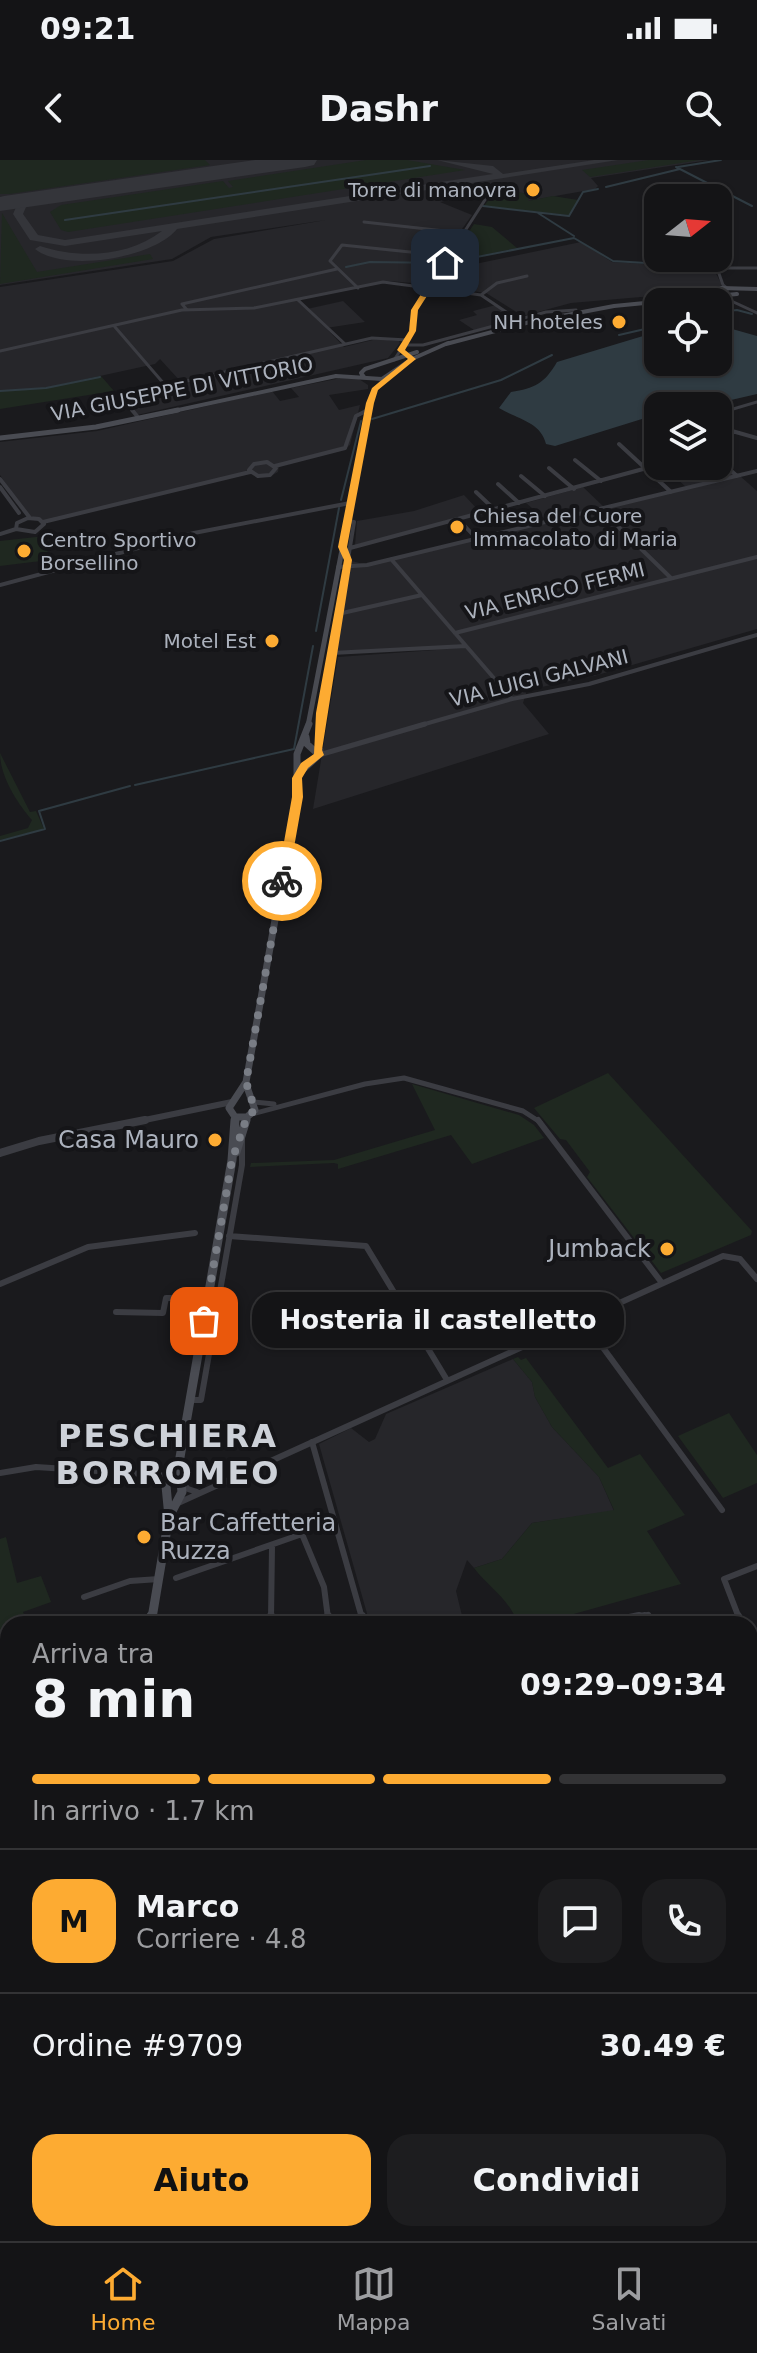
<!DOCTYPE html>
<html lang="it">
<head>
<meta charset="utf-8">
<style>
	body { margin:0; font-family:"DejaVu Sans",sans-serif; background:#1d1d1f; color:#f1f3f6; height:100vh; display:flex; flex-direction:column; font-size:30px; white-space:nowrap }
	* { box-sizing:border-box; margin:0 }
	p { font-size:26px; color:#9d9ea1 }
	.icon { flex:none; width:44px; height:44px; fill:none; stroke:currentColor; stroke-width:2; stroke-linecap:round; stroke-linejoin:round }
	.map { position:relative; flex:1; overflow:hidden }
	.side { position:absolute; left:0px; top:1456px; width:758px; height:626px; display:flex; flex-direction:column; background:#141416; border-radius:24px 24px 0 0; box-shadow:0 2px 6px #0004,0 0 0 2px #333335 }
	.side>* { flex:none }
	.needle { width:52px; rotate:73deg }
	.fabs { position:absolute; left:644px; top:24px; display:grid; gap:16px }
	.fabs a { display:grid; place-items:center; width:88px; height:88px; border-radius:16px; background:#141416; box-shadow:0 2px 6px #0004,0 0 0 2px #333335; font-size:40px }
	.pin { position:absolute; display:grid; place-items:center; width:68px; height:68px; color:#fff; margin:-34px; border-radius:16px; box-shadow:0 4px 12px #0006 }
	.courier { position:absolute; display:grid; place-items:center; width:80px; height:80px; margin:-40px; border:6px solid #fdab32; border-radius:50%; background:#fff; color:#222; box-shadow:0 2px 10px #0007 }
	.bubble { position:absolute; height:56px; border-radius:24px; background:#141416; box-shadow:0 2px 6px #0004,0 0 0 2px #333335; font-size:26px; font-weight:600; line-height:56px; text-align:center }
	.headline em { font-style:normal; font-weight:600 }
	.headline div { display:flex; flex-direction:column-reverse }
	.headline { display:flex; align-items:center; justify-content:space-between; height:136px; padding:0 32px }
	h1 { font-size:52px; font-weight:600; line-height:60px }
	.bar { display:grid; grid-template-columns:repeat(4,1fr); gap:12px 8px; align-content:center; height:96px; padding:0 32px }
	.bar i { height:10px; border-radius:6px; background:#333335 }
	.bar .on { background:#fdab32 }
	.bar p { grid-column:span 4 }
	.line { display:flex; align-items:center; gap:20px; padding:0 32px; border-top:2px solid #333335 }
	.line div { flex:1 }
	.round { display:grid; place-items:center; flex:none; width:84px; height:84px; border-radius:24px; background:#1d1d1f }
	.cta { display:flex; gap:16px; margin-top:auto; padding:16px 32px }
	.cta a { flex:1; height:92px; border-radius:24px; background:#fdab32; color:#111; font-size:32px; font-weight:600; line-height:92px; text-align:center }
	.cta a+a { background:#1d1d1f; color:#f1f3f6 }
	.status { display:flex; justify-content:space-between; align-items:center; height:56px; padding:0 40px; background:#141416; direction:ltr }
	.status svg { height:22px; fill:currentColor }
	header { display:flex; justify-content:space-between; align-items:center; height:104px; padding:0 32px; background:#141416; font-size:36px; font-weight:600 }
	.tabs { display:flex; justify-content:space-around; align-items:center; height:112px; border-top:2px solid #333335; background:#141416; font-size:22px; color:#9d9ea1 }
	.tabs a { display:grid; justify-items:center; gap:4px }
	.tabs .on { color:#fdab32 }
	.map>svg:first-child { display:block }
	.built { fill:#26262a }
	.green { fill:#1f2820 }
	.water { fill:#2f3b42 }
	.lines { fill:none; stroke-linecap:round; stroke-linejoin:round }
	.stream { stroke:#2f3b42; stroke-width:2 }
	.taxiway { fill:#34353a; fill-rule:evenodd }
	.runway { fill:#34353a; fill-rule:evenodd }
	.minor-far4 { stroke:#3b3c42; stroke-width:3 }
	.minor-far3 { stroke:#3b3c42; stroke-width:4 }
	.minor-far2 { stroke:#3b3c42; stroke-width:5 }
	.minor-far1 { stroke:#3b3c42; stroke-width:6 }
	.minor { stroke:#3b3c42; stroke-width:8 }
	.tertiary-far1 { stroke:#3b3c42; stroke-width:6 }
	.tertiary { stroke:#3b3c42; stroke-width:8 }
	.secondary-far4 { stroke:#494b52; stroke-width:4 }
	.secondary-far3 { stroke:#494b52; stroke-width:5 }
	.secondary-far2 { stroke:#494b52; stroke-width:7 }
	.secondary-far1 { stroke:#494b52; stroke-width:9 }
	.secondary { stroke:#494b52; stroke-width:11 }
	.route { fill:#fdab32 }
	.done { stroke:#797d85; stroke-width:8; stroke-dasharray:0 14.4 }
	.poi-dot { fill:#fdab32; stroke:#151518; stroke-width:3 }
	.labels { text-anchor:middle; stroke-width:8; stroke-linejoin:round; paint-order:stroke }
	.far-poi-label { font-size:20px; fill:#acb2bd; stroke:#151518; text-anchor:end }
	.far-street-label { font-size:20px; fill:#acb2bd; stroke:#151518 }
	.poi-label { font-size:24px; fill:#acb2bd; stroke:#151518; text-anchor:end }
	.district-label { font-size:32px; font-weight:bold; letter-spacing:2px; fill:#cdd1d8; stroke:#151518 }
</style>
</head>
<body>
<div class="status"><b>09:21</b><svg viewBox="0 0 49 12"><path d="M0 12V9h3v3zM5 12V6h3v6zM10 12V3h3v9zM15 12V0h3v12zM26 1h20v11H26zM47 4h2v5h-2z"/></svg></div>
<header><svg class="icon" aria-label="back" viewBox="0 0 24 24"><path d="M15 5l-7 7 7 7"/></svg>Dashr<svg class="icon" aria-label="search" viewBox="0 0 24 24"><circle cx="10" cy="10" r="6"/><path d="M15 15l6 6"/></svg></header>
<div class="map">
<svg width="757" height="2081" viewBox="0 0 757 2081">
	<rect width="100%" height="100%" fill="#1a1a1d"/>
	<!-- built -->
	<path class="built" d="M0,0H709L591,18L598,26L595,29L527,41L530,34L498,30L440,42L472,55L423,124L389,121L297,140L307,149L343,141L365,162L326,168L344,187L377,179L399,181L400,183L388,198L137,255L123,237L181,222L160,199L155,204L45,228L0,231V127L173,101L214,79L326,60L211,77L172,99L0,125Z
		M581,82L612,102L713,108L722,125L711,131L571,143L523,156L486,133L437,126L446,110Z
		M496,145L522,163L474,170L459,160L477,155L473,151Z
		M341,218L359,219L368,225V229L329,235L339,250L360,245L350,285L345,289L279,306L278,312L271,316L248,314L47,362L27,355L0,315V282L97,271L272,231L280,241L299,237L291,228Z
		M718,301L735,316L686,327L663,306H718Z
		M740,316L757,331V469L594,516L527,530L523,543L549,574L313,649L338,497L436,490L336,491L337,460L348,400L367,405Z
		M583,327L604,347L546,360L526,343Z
		M464,335L481,353L355,385L357,361L414,351Z
		M513,1199L532,1222L535,1237L552,1267L599,1317L614,1351L532,1363L502,1399L474,1408L467,1400L456,1431L464,1464H370L319,1284L351,1268L369,1282L375,1279L386,1254Z"/>
	<!-- green -->
	<path class="green" d="M0,0H205L210,5L9,34H0Z
		M366,0H407L465,10L68,72L61,70L50,52L61,45L223,21L229,28L233,27L228,21Z
		M649,0H700L590,17L582,10Z
		M496,30L531,34L528,41L553,36L578,40L569,55L484,46Z
		M2,53L37,112L150,94L153,99L0,124Z
		M474,64L492,67L517,88L448,102Z
		M101,216L114,231L0,249V231L45,228Z
		M45,376L49,400L0,406V381Z
		M0,593L30,652L36,651L44,669L0,680V676L28,668L32,660C17,643 0,616 0,593Z
		M608,913L752,1071L751,1075L661,1113L587,1017L590,1012L566,980L560,979L534,948Z
		M412,924L519,955L534,965L544,978L472,1004L451,975L338,1009V1004L334,1003L250,1007L251,1003L334,1000L435,970Z
		M518,1197L521,1200L526,1198L608,1308L640,1294L685,1355L647,1371L681,1424L538,1464H518C508,1437 491,1430 474,1408L502,1399L532,1363L614,1350L599,1317L552,1267L535,1237L532,1222L513,1199Z
		M729,1253L757,1295V1323L723,1338L678,1276Z
		M6,1377L17,1423L41,1416L51,1442L23,1452L28,1464H8V1525L0,1529V1379Z"/>
	<!-- water -->
	<path class="water" d="M718,165L757,176V234L705,246H658V254L555,286L546,284C541,262 517,259 499,248L511,232C535,228 544,224 557,202L653,173H658V202H718Z"/>
	<g class="lines">
		<!-- stream -->
		<path class="stream" d="M676,7L752,46
			M678,7L721,0
			M606,27L680,9
			M483,46L569,56L583,32L598,29
			M538,53L574,76
			M65,60L430,6
			M346,107L370,102L446,103L574,78L613,101L712,107
			M718,152L737,150L752,154
			M619,175L658,166
			M0,231L46,228L100,217
			M372,259L501,220L552,195
			M341,340L361,261
			M316,471L339,348
			M135,625L294,589L313,486
			M0,681L45,669L39,651L130,626"/>
		<!-- taxiway -->
		<path class="taxiway" d="M437,0L493,6L503,14L594,0H618L177,69C154,98 65,113 35,89L40,86C79,99 128,97 162,71L65,86L30,80L13,54L18,43L49,36V40L26,47L23,54L38,75L65,80L493,14Z"/>
		<!-- runway -->
		<path class="runway" d="M255,0H317L314,5L305,7L0,51V37L4,36Z"/>
		<!-- minor-far4 -->
		<path class="minor-far4" d="M364,62L463,73
			M358,128L330,101L342,85L449,96
			M728,129L723,125L717,108H757
			M481,135L497,123L527,116
			M727,139L757,153
			M298,140L345,184
			M187,150L182,144L337,109
			M115,167L165,225
			M404,185H423L546,152L576,150
			M0,191L182,150L254,148L383,122L481,135L512,156L523,158
			M394,200L412,173L414,150L490,32
			M134,252L122,236L372,178L407,180
			M365,252L368,250
			M723,252L757,242"/>
		<!-- minor-far3 -->
		<path class="minor-far3" d="M132,250L137,256
			M718,253L730,250
			M718,267L757,278
			M619,284L671,332
			M718,284L733,271
			M718,299L737,316
			M575,300L601,321
			M267,302L276,308L270,315L258,316L249,310L254,304Z
			M275,306L345,288L356,256L368,250
			M549,308L574,329
			M521,316L545,336
			M0,319L30,358
			M498,324L519,343
			M0,327L19,353
			M476,332L495,350
			M600,349L671,418
			M28,358L39,359L44,364L35,372L16,369L17,363Z
			M459,360L476,378
			M43,362L250,312
			M0,374L16,369
			M350,388L658,305
			M391,399L512,539
			M338,407L367,405L757,311
			M0,425L194,373L350,343
			M338,454L422,435
			M455,473L757,397
			M332,493L466,486
			M321,566L354,362L347,361
			M418,566L512,539L589,524L757,475"/>
		<!-- minor-far2 -->
		<path class="minor-far2" d="M321,590H317L321,564
			M319,595L425,564
			M254,942L274,944
			M252,954L365,924L404,918L523,951L540,962"/>
		<!-- minor-far1 -->
		<path class="minor-far1" d="M538,960L662,1123
			M229,1076L366,1086L447,1220
			M0,1124L88,1087L195,1073
			M116,1152L163,1153L166,1138H208
			M582,1159L722,1350
			M190,1240H201L242,1005V979
			M312,1282L362,1458
			M0,1313L36,1307L175,1316L188,1329L197,1332
			M176,1344L723,1096L740,1099L757,1119
			M176,1418L302,1374L324,1427L328,1458
			M84,1437L130,1421L159,1419
			M271,1458L272,1387
			M629,1458L645,1455L651,1458
			M739,1458L724,1419L757,1406"/>
		<!-- minor -->
		<path class="minor" d="M328,1456L329,1464
			M362,1456L364,1464
			M648,1456L653,1464
			M738,1456L741,1464
			M271,1464V1456
			M601,1464L639,1456
			M750,1488L757,1506
			M0,1543L8,1539
			M750,1614L757,1612
			M0,1801L3,1832L0,1836"/>
		<!-- tertiary-far1 -->
		<path class="tertiary-far1" d="M135,962L232,942"/>
		<!-- tertiary -->
		<path class="tertiary" d="M0,993L39,981L145,960"/>
		<!-- secondary-far4 -->
		<path class="secondary-far4" d="M708,134L721,128L757,129
			M446,184L530,162L614,146L737,134
			M364,217L361,213L365,209L417,192
			M169,252L336,216L382,219L412,199L448,183
			M368,252L375,229L388,216"/>
		<!-- secondary-far3 -->
		<path class="secondary-far3" d="M0,278L96,267L178,250
			M308,566L369,250"/>
		<!-- secondary-far2 -->
		<path class="secondary-far2" d="M298,614L319,595L307,584L306,577
			M235,957L229,948L246,922L297,637V594L309,564
			M235,957H247L255,950L246,924
			M235,962V957
			M246,962L247,957"/>
		<!-- secondary-far1 -->
		<path class="secondary-far1" d="M236,992L246,960
			M169,1357L182,1332L179,1303L232,1000L235,960
			M152,1458L169,1357L166,1326L169,1314L179,1303"/>
		<!-- secondary -->
		<path class="secondary" d="M151,1464L152,1456
			M429,2074L434,2081"/>
	</g>
	<!-- route -->
	<path class="route" d="M442,101L448,103L418,150L416,171L405,190L416,199L378,230L374,243L347,387L352,400L322,590L324,595L308,608L302,618L303,637L288,721L282,725L277,721L292,637V618L301,603L314,594L316,553L344,400L338,387L366,243L372,228L408,199L397,190L409,171L411,150Z"/>
	<g class="lines">
		<!-- done -->
		<path class="done" d="M204,1161L232,1000L247,957L255,950L246,922L282,721"/>
	</g>
	<!-- markers -->
	<g class="poi-dot">
		<circle cx="533" cy="30" r="8"/>
		<circle cx="619" cy="162" r="8"/>
		<circle cx="457" cy="367" r="8"/>
		<circle cx="24" cy="391" r="8"/>
		<circle cx="272" cy="481" r="8"/>
		<circle cx="215" cy="980" r="8"/>
		<circle cx="667" cy="1089" r="8"/>
		<circle cx="144" cy="1377" r="8"/>
	</g>
	<g class="labels">
		<!-- far-poi labels -->
		<g class="far-poi-label">
			<text x="517" y="37">Torre di manovra</text>
			<text x="603" y="169">NH hoteles</text>
			<text x="473" y="363" text-anchor="start">Chiesa del Cuore<tspan x="473" dy="23">Immacolato di Maria</tspan></text>
			<text x="40" y="387" text-anchor="start">Centro Sportivo<tspan x="40" dy="23">Borsellino</tspan></text>
			<text x="256" y="488">Motel Est</text>
		</g>
		<!-- far-street labels -->
		<g class="far-street-label">
			<text transform="translate(182 229) rotate(-11)" y="7">VIA GIUSEPPE DI VITTORIO</text>
			<text transform="translate(555 431) rotate(-14)" y="7">VIA ENRICO FERMI</text>
			<text transform="translate(539 518) rotate(-14)" y="7">VIA LUIGI GALVANI</text>
		</g>
		<!-- poi labels -->
		<g class="poi-label">
			<text x="199" y="988">Casa Mauro</text>
			<text x="651" y="1097">Jumback</text>
			<text x="160" y="1371" text-anchor="start">Bar Caffetteria<tspan x="160" dy="28">Ruzza</tspan></text>
		</g>
		<!-- district labels -->
		<g class="district-label">
			<text x="168" y="1287">PESCHIERA<tspan x="168" dy="37">BORROMEO</tspan></text>
		</g>
	</g>
</svg>
<div class="fabs">
<a><svg class="needle" viewBox="-14 -14 28 28"><path d="M0-13l5 13h-10z" fill="#e53935"/><path d="M0 13l5-13h-10z" fill="#9d9ea1"/></svg></a>
<a><svg class="icon" aria-label="locate" viewBox="0 0 24 24"><circle cx="12" cy="12" r="6"/><path d="M12 2v4M12 18v4M2 12h4M18 12h4"/></svg></a>
<a><svg class="icon" aria-label="layers" viewBox="0 0 24 24"><path d="M12 4l9 5-9 5-9-5zM3 14l9 5 9-5"/></svg></a>
</div>
<div class="pin" style="left:204px;top:1161px;background:#ea580c"><svg class="icon" aria-label="bag" viewBox="0 0 24 24"><path d="M5 8h14l-1 12H6zM9 8a3 3 0 0 1 6 0"/></svg></div>
<div class="pin" style="left:445px;top:103px;background:#1f2937"><svg class="icon" aria-label="home" viewBox="0 0 24 24"><path d="M3 11l9-7 9 7M6 9v11h12V9"/></svg></div>
<div class="courier" style="left:282px;top:721px"><svg class="icon" aria-label="bike" viewBox="0 0 24 24"><circle cx="6" cy="16" r="4"/><circle cx="18" cy="16" r="4"/><path d="M6 16l4-8h5l3 8M10 8l3 8H6M13 5h3"/></svg></div>
<div class="bubble" style="left:252px;top:1132px;width:372px">Hosteria il castelletto</div>
<section class="side">
<div class="headline"><div><h1>8 min</h1><p>Arriva tra</p></div><em>09:29–09:34</em></div>
<div class="bar"><i class="on"></i><i class="on"></i><i class="on"></i><i></i><p>In arrivo · 1.7 km</p></div>
<div class="line" style="height:144px"><b class="round" style="background:#fdab32;color:#111">M</b><div><b>Marco</b><p>Corriere · 4.8</p></div><a class="round"><svg class="icon" aria-label="chat" viewBox="0 0 24 24"><path d="M4 5h16v11H9l-5 4z"/></svg></a><a class="round"><svg class="icon" aria-label="phone" viewBox="0 0 24 24"><path d="M5 4h4l2 5-3 2q2 4 5 5l2-3 5 2v4C11 20 4 13 5 4z"/></svg></a></div>
<div class="line" style="height:104px"><div>Ordine #9709</div><b>30.49 €</b></div>
<div class="cta"><a>Aiuto</a><a>Condividi</a></div>
</section>
</div>
<nav class="tabs">
<a class="on"><svg class="icon" aria-label="home" viewBox="0 0 24 24"><path d="M3 11l9-7 9 7M6 9v11h12V9"/></svg>Home</a>
<a><svg class="icon" aria-label="map" viewBox="0 0 24 24"><path d="M3 6l6-2 6 2 6-2v14l-6 2-6-2-6 2zM9 4v14M15 6v14"/></svg>Mappa</a>
<a><svg class="icon" aria-label="saved" viewBox="0 0 24 24"><path d="M7 4h10v16l-5-4-5 4z"/></svg>Salvati</a>
</nav>
</body>
</html>
